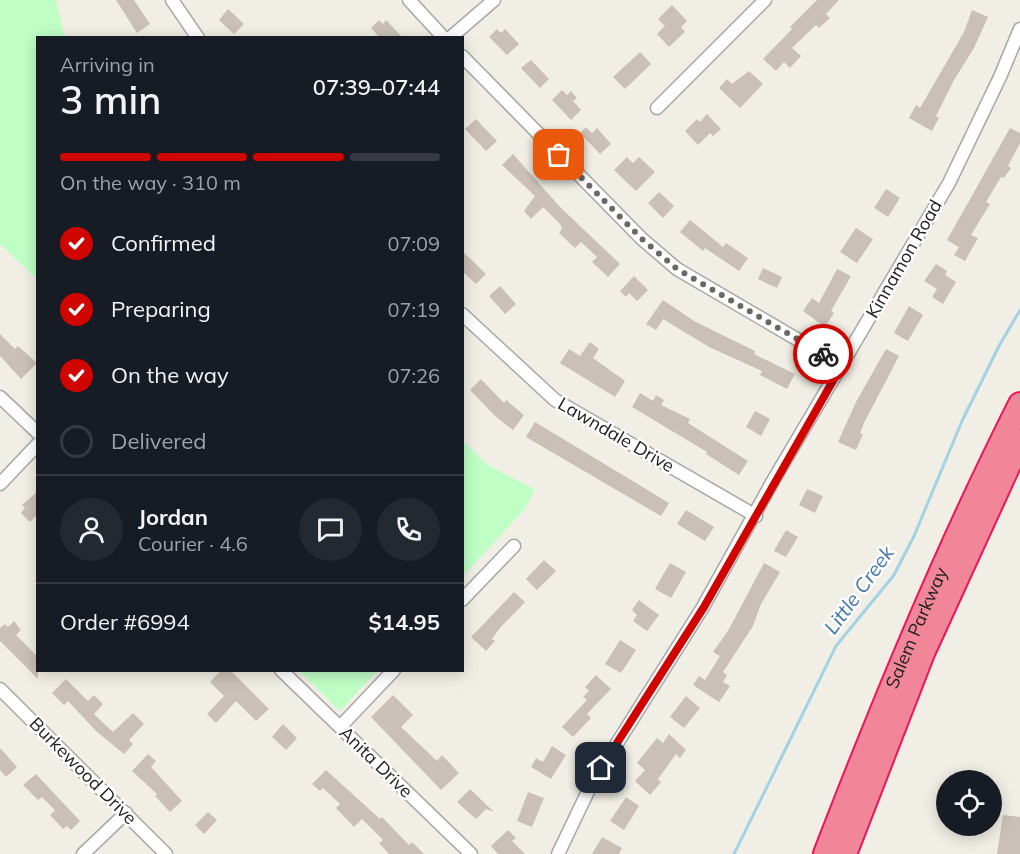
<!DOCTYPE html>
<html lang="en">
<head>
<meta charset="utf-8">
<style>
	body { margin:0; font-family:Mulish,sans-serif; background:#242831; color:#f1f3f6; height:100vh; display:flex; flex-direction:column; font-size:22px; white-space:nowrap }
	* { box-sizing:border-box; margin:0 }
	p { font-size:20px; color:#9ea1a6 }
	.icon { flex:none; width:33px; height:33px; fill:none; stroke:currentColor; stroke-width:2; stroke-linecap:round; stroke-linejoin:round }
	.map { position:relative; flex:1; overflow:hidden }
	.sheet { position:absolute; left:36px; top:36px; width:428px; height:636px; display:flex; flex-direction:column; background:#171b24; border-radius:0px; box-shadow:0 3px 15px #0003 }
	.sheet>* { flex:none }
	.controls { position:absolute; left:936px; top:770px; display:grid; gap:12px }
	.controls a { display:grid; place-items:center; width:66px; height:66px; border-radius:50%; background:#171b24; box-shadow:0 3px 15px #0003; font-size:30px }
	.pin { position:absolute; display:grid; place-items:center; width:51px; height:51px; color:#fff; margin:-26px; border-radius:12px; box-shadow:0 3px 9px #0006 }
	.courier { position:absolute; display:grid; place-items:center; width:60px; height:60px; margin:-30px; border:4px solid #d00500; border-radius:50%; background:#fff; color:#222; box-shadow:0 2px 8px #0007 }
	.headline em { font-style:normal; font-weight:600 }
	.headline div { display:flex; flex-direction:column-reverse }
	.headline { display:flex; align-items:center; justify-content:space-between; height:102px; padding:0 24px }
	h1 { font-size:39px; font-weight:600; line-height:45px }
	.bar { display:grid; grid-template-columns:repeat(4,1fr); gap:9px 6px; align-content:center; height:72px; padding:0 24px }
	.bar i { height:8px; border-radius:4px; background:#363941 }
	.bar .selected { background:#d00500 }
	.bar p { grid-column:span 4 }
	.line { display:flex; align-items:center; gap:15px; padding:0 24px; border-top:2px solid #363941 }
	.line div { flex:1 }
	.round { display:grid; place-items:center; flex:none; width:63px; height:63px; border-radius:32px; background:#242831 }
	ol { padding:0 24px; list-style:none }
	li { display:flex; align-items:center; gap:18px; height:66px }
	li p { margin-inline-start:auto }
	li .icon { padding:6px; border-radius:50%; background:#d00500; color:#fff; stroke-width:4 }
	li:last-child { color:#9ea1a6 }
	li i { width:33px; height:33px; border:3px solid #363941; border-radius:50% }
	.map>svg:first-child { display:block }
	.park { fill:#bfffc6 }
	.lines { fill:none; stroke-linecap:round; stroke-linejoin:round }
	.stream { stroke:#a2d2e3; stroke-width:3 }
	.building { fill:#cac0b8 }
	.minor-casing { stroke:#a7a7a7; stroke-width:15 }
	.motorway-casing { stroke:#ec1559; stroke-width:26 }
	.minor { stroke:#fff; stroke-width:12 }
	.motorway { stroke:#f08697; stroke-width:22 }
	.done { stroke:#696865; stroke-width:6; stroke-dasharray:0 10.8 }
	.route { stroke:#d00500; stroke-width:8 }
	.labels { text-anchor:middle; stroke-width:5; stroke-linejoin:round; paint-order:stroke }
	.street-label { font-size:18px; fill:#202020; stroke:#fff }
	.water-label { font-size:20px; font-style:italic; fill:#4076b2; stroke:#fff }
</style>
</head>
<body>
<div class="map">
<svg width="1020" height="854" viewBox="0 0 1020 854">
	<rect width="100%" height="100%" fill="#f1eee5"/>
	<!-- park -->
	<path class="park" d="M0,0H56L65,37L38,38L37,279L0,244Z
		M462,440L488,465L535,489L525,509L462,577Z
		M299,671H377L340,711Z"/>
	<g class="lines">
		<!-- stream -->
		<path class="stream" d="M734,854L836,646L894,575L914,536L962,421L999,346L1020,310"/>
	</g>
	<!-- building -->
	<path class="building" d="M116,0H134L150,24L137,33Z
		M817,0H839L826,14L830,18L819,28L816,25L792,48L801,56L790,68L784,62L776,71L763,59L792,29L790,27Z
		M672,5L687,21L681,27L685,32L669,47L657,34L665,26L658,19Z
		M228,9L244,24L234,34L219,20Z
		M972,10L988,17L974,48L954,80L936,116L939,118L932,131L909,118L916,105L920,108L964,32Z
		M379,20L383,24L386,20L403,38H380L371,28Z
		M497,29L501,33L505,29L519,44L507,55L489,37Z
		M640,52L651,64L625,89L613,77Z
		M531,60L549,79L540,88L521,68Z
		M749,71L763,84L740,108L719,88L727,79L732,84Z
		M562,90L567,95L571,91L577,98L573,101L581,110L571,120L552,100Z
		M707,114L721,129L713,136L710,133L698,145L685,131L697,119L700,122Z
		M476,119L497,141L486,151L465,129Z
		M586,127L592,133L597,128L611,144L600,154L580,133Z
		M1010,128L1020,133V143L1008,166L1011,168L1004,178L1001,177L986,202L990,204L971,235L978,238L965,261L954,255L959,247L947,240Z
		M513,154L560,207L620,264L608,277L592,262L597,257L581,242L575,248L559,233L562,229L560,224L543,207L531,219L524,211L535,196L502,165Z
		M627,157L633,163L639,157L655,172L636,191L614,170Z
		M886,189L900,198L888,217L874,208Z
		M659,192L674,206L663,218L648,203Z
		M690,220L723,247L726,243L748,258L739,271L705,248L703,251L680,232Z
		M856,228L873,239L857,263L840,252Z
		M462,251L486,274L476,284L462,271Z
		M936,264L947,271L945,275L956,282L943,304L932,297L937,289L924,281Z
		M763,268L782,277L777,288L758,279Z
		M837,269L851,276L831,311L834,313L825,327L803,311L812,298L819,303Z
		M634,276L648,290L637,301L629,293L626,297L620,291Z
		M500,286L516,304L505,314L489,296Z
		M663,300L694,321L755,351L754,354L795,374L787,389L760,375L762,371L709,347L663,319L656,330L646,324Z
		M909,306L923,315L908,341L894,333Z
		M0,334L15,349L18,346L37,363L21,379L0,356Z
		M590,342L599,349L593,358L625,381L615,397L560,363L569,349L580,356Z
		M886,349L899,356L865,421L860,433L863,434L856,450L838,442L856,402Z
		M481,379L504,403L506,400L524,415L513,430L494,415L470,390Z
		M640,393L653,401L656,395L664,400L661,405L690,419L688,423L748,461L739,475L706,454L707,452L632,407Z
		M755,411L770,419L761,436L746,427Z
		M535,422L669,503L661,516L526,437Z
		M807,489L823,496L815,513L799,505Z
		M38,491V514L30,522L21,513L25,508L22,505Z
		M686,510L714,527L705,541L677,524Z
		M786,530L798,537L786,557L774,551Z
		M544,560L556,571L537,590L526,579Z
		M670,563L686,572L671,598L655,589Z
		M764,563L780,572L761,604L753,626L723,672L727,675L723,682L730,686L719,702L693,685L699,676L705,680L720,656L713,652L728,631Z
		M514,592L525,602L500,628L492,639L495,641L486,651L471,637Z
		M639,600L659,615L647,631L633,621L637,615L632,610Z
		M14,621L21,630L16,635L38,657V679L0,641V628L5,624L8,627Z
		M620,640L636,650L621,673L605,664Z
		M221,670H230L269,709L256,721L236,701L216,723L207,714L224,696L210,682Z
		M596,675L611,689L587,714L591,718L573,737L562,727L587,700L583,697L589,691L585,687Z
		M66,679L88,701L94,695L103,704L94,714L113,732L133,713L144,724L129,740L133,744L124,754L96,731L68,701L64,705L52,693Z
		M393,695L413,715L401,727L437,761L442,755L459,773L441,790L371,717Z
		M686,696L700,708L684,728L670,717Z
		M283,724L297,738L286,750L272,737Z
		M669,734L686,750L680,758L676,754L658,779L661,782L650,795L635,781L645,770L637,763L657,738L663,743Z
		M552,746L566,755L551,779L531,767L536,758L543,762Z
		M0,748L17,767L6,777L0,770Z
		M148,754L156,761L151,767L182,801L170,812L155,796L157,794L132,771Z
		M326,770L380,819L382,817L409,845L412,842L424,854H389L379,843L383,840L362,819L354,827L336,808L340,804L323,788L320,791L312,784Z
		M36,774L80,821L71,830L67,826L63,829L50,815L55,810L42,797L38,800L23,785Z
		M470,789L494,812L486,809L476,819L457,802Z
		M528,792L544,798L532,827L517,821Z
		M626,797L639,806L624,830L610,821Z
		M208,812L217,820L204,834L195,825Z
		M1003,815L1020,817V854H997Z
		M508,830L516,838L512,841L525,854H498L491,846Z
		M602,837L622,848L619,854H592Z"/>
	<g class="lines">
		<defs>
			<path id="minor" d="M172,0L198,38
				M409,0L444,38
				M450,38L494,0
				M462,56L642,239L677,269L841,365
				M657,108L765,0
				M462,314L555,400L756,516
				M0,397L38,433
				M0,484L38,444
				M462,600L514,546
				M281,670L471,854
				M0,689L166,854
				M340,727L394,670
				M83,854L126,813
				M558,854L592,783L703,607L774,479L949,183L1000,77L1020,29"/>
			<g id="motorway">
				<path id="s1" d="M825,854C884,701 946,551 1020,404"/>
				<path d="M845,854L923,653L1020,441"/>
			</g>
		</defs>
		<!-- minor casing -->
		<use href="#minor" class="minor-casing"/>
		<!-- motorway casing -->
		<use href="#motorway" class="motorway-casing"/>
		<!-- minor -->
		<use href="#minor" class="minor"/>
		<!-- motorway -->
		<use href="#motorway" class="motorway"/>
	</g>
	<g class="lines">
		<!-- done -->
		<path class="done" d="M559,155L642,239L677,269L823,354"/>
		<!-- route -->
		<path class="route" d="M601,768L704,607L842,365L823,354"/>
	</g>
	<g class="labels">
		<!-- street labels -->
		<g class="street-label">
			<text transform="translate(904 259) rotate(-60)" y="6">Kinnamon Road</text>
			<text transform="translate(616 435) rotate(30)" y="6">Lawndale Drive</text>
			<text dy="6" stroke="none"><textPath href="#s1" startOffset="244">Salem Parkway</textPath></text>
			<text transform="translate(376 762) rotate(44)" y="6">Anita Drive</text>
			<text transform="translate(83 771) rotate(45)" y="6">Burkewood Drive</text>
		</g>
		<!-- water labels -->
		<g class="water-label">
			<text transform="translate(859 590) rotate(-54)" y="7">Little Creek</text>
		</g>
	</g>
</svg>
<div class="controls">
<a><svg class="icon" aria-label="locate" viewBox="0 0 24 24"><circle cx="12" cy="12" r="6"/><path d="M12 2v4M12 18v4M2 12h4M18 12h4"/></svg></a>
</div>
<div class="pin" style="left:559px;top:155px;background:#ea580c"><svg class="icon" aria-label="bag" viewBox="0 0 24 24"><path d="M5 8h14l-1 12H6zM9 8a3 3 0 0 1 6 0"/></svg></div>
<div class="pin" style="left:601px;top:768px;background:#1f2937"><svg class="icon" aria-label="home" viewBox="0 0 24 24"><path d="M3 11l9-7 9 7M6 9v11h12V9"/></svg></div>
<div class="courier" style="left:823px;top:354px"><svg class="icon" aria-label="bike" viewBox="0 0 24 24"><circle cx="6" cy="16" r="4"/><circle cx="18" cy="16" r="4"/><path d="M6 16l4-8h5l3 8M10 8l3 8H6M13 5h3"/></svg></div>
<section class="sheet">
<div class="headline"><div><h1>3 min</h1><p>Arriving in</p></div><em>07:39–07:44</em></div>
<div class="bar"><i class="selected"></i><i class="selected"></i><i class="selected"></i><i></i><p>On the way · 310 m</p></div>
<ol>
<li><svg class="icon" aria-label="check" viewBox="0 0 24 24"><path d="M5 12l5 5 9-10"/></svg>Confirmed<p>07:09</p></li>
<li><svg class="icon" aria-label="check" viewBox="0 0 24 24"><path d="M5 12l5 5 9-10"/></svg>Preparing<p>07:19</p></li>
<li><svg class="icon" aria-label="check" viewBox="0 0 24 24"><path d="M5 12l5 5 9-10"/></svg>On the way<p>07:26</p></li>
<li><i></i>Delivered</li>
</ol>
<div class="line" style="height:108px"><a class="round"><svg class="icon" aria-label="person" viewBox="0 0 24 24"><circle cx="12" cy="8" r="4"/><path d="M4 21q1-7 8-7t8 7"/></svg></a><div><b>Jordan</b><p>Courier · 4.6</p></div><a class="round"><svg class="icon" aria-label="chat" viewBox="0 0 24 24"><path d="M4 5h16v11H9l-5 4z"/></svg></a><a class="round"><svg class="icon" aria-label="phone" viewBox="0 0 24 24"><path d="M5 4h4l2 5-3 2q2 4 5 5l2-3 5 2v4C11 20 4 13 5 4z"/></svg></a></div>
<div class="line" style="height:78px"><div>Order #6994</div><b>$14.95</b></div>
</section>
</div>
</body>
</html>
